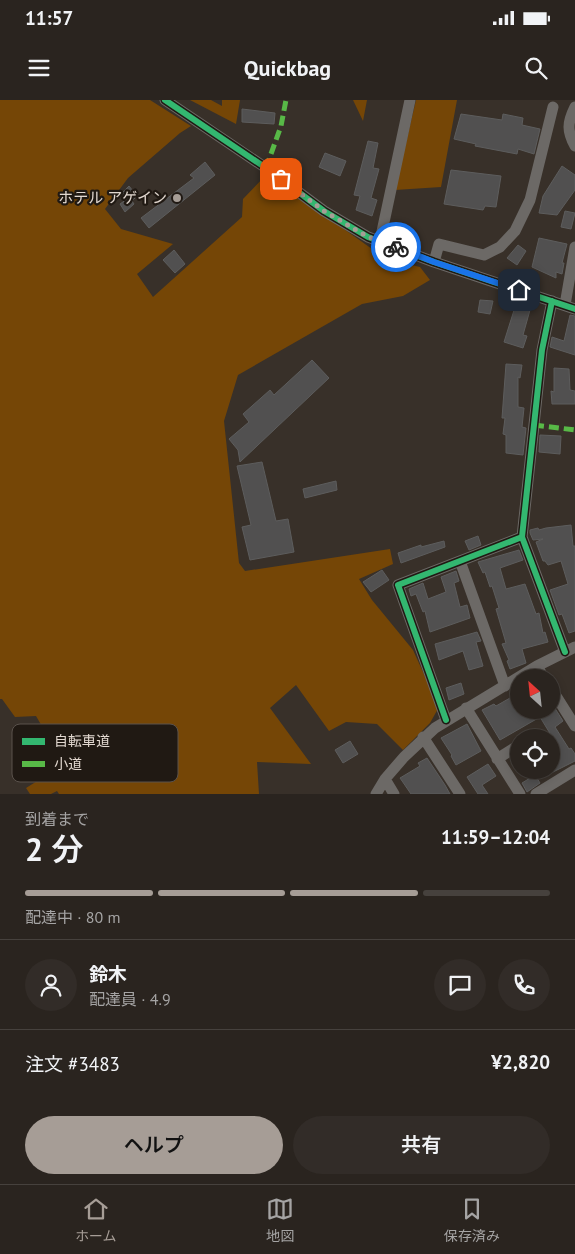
<!DOCTYPE html>
<html lang="ja">
<head>
<meta charset="utf-8">
<style>
	body { margin:0; font-family:"PT Sans","Noto Sans JP",sans-serif; background:#322c28; color:#f1f3f6; height:100vh; display:flex; flex-direction:column; font-size:19px; white-space:nowrap }
	* { box-sizing:border-box; margin:0 }
	p { font-size:16px; color:#a5a4a4 }
	.icon { flex:none; width:28px; height:28px; fill:none; stroke:currentColor; stroke-width:2; stroke-linecap:round; stroke-linejoin:round }
	.map { position:relative; height:694px; overflow:hidden }
	.details { display:flex; flex-direction:column; background:#2a241f; flex:1 }
	.details>* { flex:none }
	.needle { width:32px; rotate:333deg }
	.controls { position:absolute; left:510px; top:569px; display:grid; gap:10px }
	.controls a { display:grid; place-items:center; width:50px; height:50px; border-radius:50%; background:#2a241f; box-shadow:0 2px 8px #0003,0 0 0 1px #46413d; font-size:25px }
	.pin { position:absolute; display:grid; place-items:center; width:42px; height:42px; color:#fff; margin:-21px; border-radius:10px; box-shadow:0 2px 8px #0006 }
	.courier { position:absolute; display:grid; place-items:center; width:50px; height:50px; margin:-25px; border:4px solid #1a73e8; border-radius:50%; background:#fff; color:#222; box-shadow:0 1px 6px #0007 }
	.head em { font-style:normal; font-weight:600 }
	.head div { display:flex; flex-direction:column-reverse }
	.head { display:flex; align-items:center; justify-content:space-between; height:85px; padding:0 25px }
	h1 { font-size:32px; font-weight:600; line-height:38px }
	.bar { display:grid; grid-template-columns:repeat(4,1fr); gap:8px 5px; align-content:center; height:60px; padding:0 25px }
	.bar i { height:6px; border-radius:4px; background:#46413d }
	.bar .active { background:#a69d96 }
	.bar p { grid-column:span 4 }
	.line { display:flex; align-items:center; gap:12px; padding:0 25px; border-top:1px solid #46413d }
	.line div { flex:1 }
	.round { display:grid; place-items:center; flex:none; width:52px; height:52px; border-radius:26px; background:#322c28 }
	.action { display:flex; gap:10px; margin-top:auto; padding:10px 25px }
	.action a { flex:1; height:58px; border-radius:30px; background:#a69d96; color:#111; font-size:20px; font-weight:600; line-height:58px; text-align:center }
	.action a+a { background:#322c28; color:#f1f3f6 }
	.status { display:flex; justify-content:space-between; align-items:center; height:35px; padding:0 25px; background:#2a241f; direction:ltr }
	.status svg { height:14px; fill:currentColor }
	header { display:flex; justify-content:space-between; align-items:center; height:65px; padding:0 25px; background:#2a241f; font-size:22px; font-weight:600 }
	.menu { display:flex; justify-content:space-around; align-items:center; height:70px; border-top:1px solid #46413d; background:#2a241f; font-size:14px; color:#a5a4a4 }
	.menu a { display:grid; justify-items:center; gap:2px }
	.menu .active { color:#a69d96 }
	.map>svg:first-child { display:block }
	.green { fill:#754606 }
	.building { fill:#515050; stroke:#5d5d5d }
	.lines { fill:none; stroke-linecap:round; stroke-linejoin:round }
	.minor { stroke:#6c6966; stroke-width:11 }
	.quiet { stroke:#58b947; stroke-width:5; stroke-dasharray:10 5; stroke-linecap:butt }
	.cycleway-casing { stroke:#201913; stroke-width:9 }
	.cycleway { stroke:#33b770; stroke-width:6 }
	.done { stroke:#a69d96; stroke-width:5; stroke-dasharray:0 9 }
	.route { stroke:#1a73e8; stroke-width:6 }
	.poi-dot { fill:#a69d96; stroke:#201913; stroke-width:2 }
	.labels { text-anchor:middle; stroke-width:4.5; stroke-linejoin:round; paint-order:stroke }
	.poi-label { font-size:15px; fill:#e2d8d0; stroke:#201913; text-anchor:end }
	.key { fill:#201913; stroke:#5a524c; stroke-width:1 }
	.key-label { font-size:14px; fill:#e2d8d0 }
</style>
</head>
<body>
<div class="status"><b>11:57</b><svg viewBox="0 0 49 12"><path d="M0 12V9h3v3zM5 12V6h3v6zM10 12V3h3v9zM15 12V0h3v12zM26 1h20v11H26zM47 4h2v5h-2z"/></svg></div>
<header><svg class="icon" aria-label="menu" viewBox="0 0 24 24"><path d="M4 6h16M4 12h16M4 18h16"/></svg>Quickbag<svg class="icon" aria-label="search" viewBox="0 0 24 24"><circle cx="10" cy="10" r="6"/><path d="M15 15l6 6"/></svg></header>
<div class="map">
<svg width="575" height="694" viewBox="0 0 575 694">
	<rect width="100%" height="100%" fill="#383029"/>
	<!-- green -->
	<path class="green" d="M0,0H150L191,26L180,33L128,78L105,109L121,129L173,144L137,174L153,197L242,117L243,99L267,74L386,159L420,167L430,180L403,196L362,204L238,275L224,321L239,463L245,471L390,449L393,464L359,479L372,500L413,550L439,607L430,623L403,650L377,624L346,622L329,631L296,585L270,608L311,664L257,662L259,694H59L57,691L51,694H30L26,688L87,650L80,630L50,640L36,616L15,617L2,599H0Z
		M190,0H211L222,6V0H240L236,24Z
		M353,0H367L363,21Z
		M416,0H457L441,87L395,90Z"/>
	<!-- building -->
	<path class="building" d="M242,9L275,13L274,24L242,22Z
		M461,14L502,20L503,14L523,18L522,25L540,29L534,54L518,49L517,54L475,46L476,44L454,39Z
		M368,41L378,43L373,68L379,69L371,98L377,100L372,116L356,110L360,96L354,95Z
		M325,53L346,61L340,76L319,67Z
		M205,62L215,75L149,128L141,118L194,78L190,75Z
		M562,66L575,75V90L557,115L539,113L543,96Z
		M451,70L501,76L496,107L485,106L483,110L444,104Z
		M129,86L137,96L132,101L134,104L125,112L120,104L127,99L122,93Z
		M565,111L575,113L571,129L561,127Z
		M539,138L567,144L562,163H564L562,174L556,172V178L532,167Z
		M518,145L526,151L517,165L507,158Z
		M174,150L185,164L175,173L163,160Z
		M480,200L493,201L490,214L478,212Z
		M515,207L530,210L523,235L527,236L523,248L504,242Z
		M570,215L575,216V255L550,247L552,237L564,241Z
		M312,260L329,278L240,362L238,350L229,339L249,322L243,314L270,290L274,295Z
		M506,264L522,265L520,278L518,277V307L524,308L522,327L526,328L523,355L506,353V335L503,334L505,318H502Z
		M554,268L569,269L570,290L575,291V304H552L551,291L554,292Z
		M540,335L561,336L560,354L539,352Z
		M262,362L276,421L288,419L294,452L250,460L242,427L251,425L237,366Z
		M336,381L337,390L305,398L303,389Z
		M571,425L573,446H575V531L569,533L562,514L559,515L550,490L568,484L561,461L548,465L545,461H543L536,442L543,439L533,440L530,433V430L538,428L539,430L546,428Z
		M478,436L481,445L469,450L465,441Z
		M444,441L445,447L401,463L398,453L421,445V447Z
		M519,450L523,460L500,468L506,489L525,484L536,514L539,513L543,533L545,532L548,542L522,549L526,563L510,569L507,561L509,560L502,544L506,543L496,509L499,508L492,486L490,487L485,472L483,473L478,462Z
		M382,470L389,480L371,492L363,482Z
		M456,471L459,481L454,483L460,507L467,505L470,518L430,532L425,511L423,512L416,494L411,496L409,489L423,483L428,499L446,492L441,477Z
		M477,532L481,541L476,542L483,566L469,570L463,551L439,560L435,544Z
		M461,583L464,594L449,600L446,588Z
		M510,598L515,606L519,603V610H551V602L563,621L555,627L569,649L571,648L575,654V661L551,673V635L540,617L500,640L482,610L494,604L496,606Z
		M467,624L481,651L456,665L451,656L452,655L441,638Z
		M350,641L358,654L343,663L335,650Z
		M427,658L445,685L450,694H411L400,678L420,666L418,663Z
		M488,664L496,676L482,685L488,694H478L467,677Z
		M535,675L540,683L527,692L522,683Z"/>
	<g class="lines">
		<!-- minor -->
		<path class="minor" d="M165,0L266,68L324,111L368,137L434,162L575,209
			M575,7C567,23 567,31 575,46
			M380,141L410,0
			M434,162L439,144L484,155L500,147L515,131L530,100L553,7
			M552,201L542,250L522,437L565,552
			M565,205L575,147
			M460,461L505,586
			M537,566L544,578
			M551,588L575,626
			M466,608L520,694
			M446,620L398,485L522,437
			M423,637L460,694
			M497,659L519,645
			M385,679L394,694
			M376,694L385,679L404,657L435,628L537,566L575,547
			M536,694L575,670"/>
		<!-- quiet -->
		<path class="quiet" d="M266,68L281,26L286,0
			M534,325L575,330"/>
		<defs>
			<path id="cycleway" d="M165,0L266,68L324,111L368,137L434,162L575,209
				M552,201L542,250L522,437L565,552
				M446,620L398,485L522,437"/>
		</defs>
		<!-- cycleway casing -->
		<use href="#cycleway" class="cycleway-casing"/>
		<!-- cycleway -->
		<use href="#cycleway" class="cycleway"/>
	</g>
	<g class="lines">
		<!-- done -->
		<path class="done" d="M281,79L324,111L368,137L396,147"/>
		<!-- route -->
		<path class="route" d="M396,147L434,162L519,190"/>
	</g>
	<!-- markers -->
	<circle class="poi-dot" cx="177" cy="98" r="5"/>
	<g class="labels">
		<!-- poi labels -->
		<g class="poi-label">
			<text x="167" y="103">ホテル アゲイン</text>
		</g>
	</g>
	<!-- legend -->
	<rect x="12" y="624" width="166" height="58" rx="8" class="key"/>
	<rect x="22" y="638" width="23" height="7" fill="#33b770"/>
	<rect x="22" y="661" width="23" height="6" fill="#58b947"/>
	<g class="key-label">
		<text x="54" y="646">自転車道</text>
		<text x="54" y="669">小道</text>
	</g>
</svg>
<div class="controls">
<a><svg class="needle" viewBox="-14 -14 28 28"><path d="M0-13l5 13h-10z" fill="#e53935"/><path d="M0 13l5-13h-10z" fill="#a5a4a4"/></svg></a>
<a><svg class="icon" aria-label="locate" viewBox="0 0 24 24"><circle cx="12" cy="12" r="6"/><path d="M12 2v4M12 18v4M2 12h4M18 12h4"/></svg></a>
</div>
<div class="pin" style="left:281px;top:79px;background:#ea580c"><svg class="icon" aria-label="bag" viewBox="0 0 24 24"><path d="M5 8h14l-1 12H6zM9 8a3 3 0 0 1 6 0"/></svg></div>
<div class="pin" style="left:519px;top:190px;background:#1f2937"><svg class="icon" aria-label="home" viewBox="0 0 24 24"><path d="M3 11l9-7 9 7M6 9v11h12V9"/></svg></div>
<div class="courier" style="left:396px;top:147px"><svg class="icon" aria-label="bike" viewBox="0 0 24 24"><circle cx="6" cy="16" r="4"/><circle cx="18" cy="16" r="4"/><path d="M6 16l4-8h5l3 8M10 8l3 8H6M13 5h3"/></svg></div>
</div>
<section class="details">
<div class="head"><div><h1>2 分</h1><p>到着まで</p></div><em>11:59–12:04</em></div>
<div class="bar"><i class="active"></i><i class="active"></i><i class="active"></i><i></i><p>配達中 · 80 m</p></div>
<div class="line" style="height:90px"><a class="round"><svg class="icon" aria-label="person" viewBox="0 0 24 24"><circle cx="12" cy="8" r="4"/><path d="M4 21q1-7 8-7t8 7"/></svg></a><div><b>鈴木</b><p>配達員 · 4.9</p></div><a class="round"><svg class="icon" aria-label="chat" viewBox="0 0 24 24"><path d="M4 5h16v11H9l-5 4z"/></svg></a><a class="round"><svg class="icon" aria-label="phone" viewBox="0 0 24 24"><path d="M5 4h4l2 5-3 2q2 4 5 5l2-3 5 2v4C11 20 4 13 5 4z"/></svg></a></div>
<div class="line" style="height:65px"><div>注文 #3483</div><b>¥2,820</b></div>
<div class="action"><a>ヘルプ</a><a>共有</a></div>
</section>
<nav class="menu">
<a class="active"><svg class="icon" aria-label="home" viewBox="0 0 24 24"><path d="M3 11l9-7 9 7M6 9v11h12V9"/></svg>ホーム</a>
<a><svg class="icon" aria-label="map" viewBox="0 0 24 24"><path d="M3 6l6-2 6 2 6-2v14l-6 2-6-2-6 2zM9 4v14M15 6v14"/></svg>地図</a>
<a><svg class="icon" aria-label="saved" viewBox="0 0 24 24"><path d="M7 4h10v16l-5-4-5 4z"/></svg>保存済み</a>
</nav>
</body>
</html>
